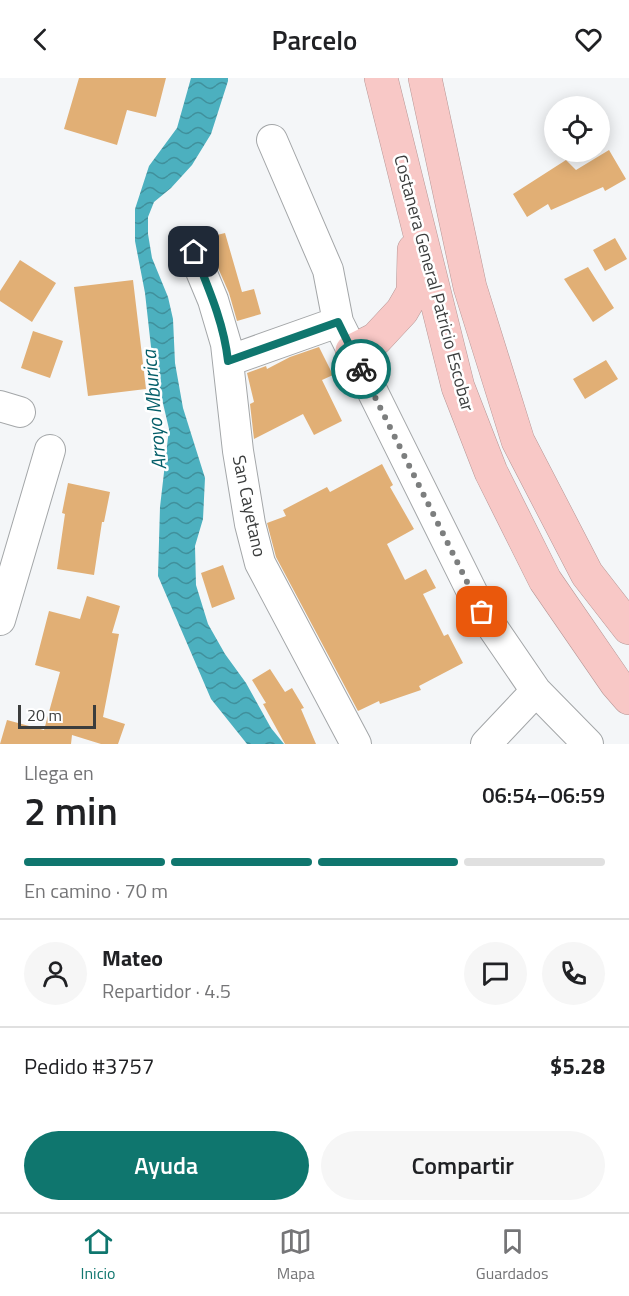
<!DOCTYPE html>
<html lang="es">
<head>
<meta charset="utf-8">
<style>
	body { margin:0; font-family:"Titillium Web",sans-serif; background:#f6f6f6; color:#202124; height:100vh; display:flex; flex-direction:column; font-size:22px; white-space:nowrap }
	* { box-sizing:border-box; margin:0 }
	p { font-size:20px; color:#757577 }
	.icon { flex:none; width:33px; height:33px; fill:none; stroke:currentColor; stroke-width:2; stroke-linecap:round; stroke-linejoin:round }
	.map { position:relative; height:666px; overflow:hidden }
	.sheet { display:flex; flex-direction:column; background:#fff; flex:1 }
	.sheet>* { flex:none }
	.controls { position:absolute; left:544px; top:18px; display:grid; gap:12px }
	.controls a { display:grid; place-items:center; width:66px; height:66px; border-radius:50%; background:#fff; box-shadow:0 3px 15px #0003; font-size:30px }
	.scale { position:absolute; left:18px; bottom:15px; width:78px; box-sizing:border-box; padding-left:6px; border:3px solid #3b3d3d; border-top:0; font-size:16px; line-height:21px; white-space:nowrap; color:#3b3d3d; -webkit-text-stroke:4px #fff; paint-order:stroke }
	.pin { position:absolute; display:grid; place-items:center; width:51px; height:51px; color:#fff; margin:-26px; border-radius:12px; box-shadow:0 3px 9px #0006 }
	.courier { position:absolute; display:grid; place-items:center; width:60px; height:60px; margin:-30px; border:4px solid #0f766e; border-radius:50%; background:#fff; color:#222; box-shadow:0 2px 8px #0007 }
	.overview em { font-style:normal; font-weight:600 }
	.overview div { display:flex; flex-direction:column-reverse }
	.overview { display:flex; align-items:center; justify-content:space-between; height:102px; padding:0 24px }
	h1 { font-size:39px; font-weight:600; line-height:45px }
	.bar { display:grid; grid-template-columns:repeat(4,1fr); gap:9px 6px; align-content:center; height:72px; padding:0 24px }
	.bar i { height:8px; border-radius:4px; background:#e0e0e0 }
	.bar .active { background:#0f766e }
	.bar p { grid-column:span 4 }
	.line { display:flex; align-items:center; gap:15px; padding:0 24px; border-top:2px solid #e0e0e0 }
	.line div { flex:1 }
	.round { display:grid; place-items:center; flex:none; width:63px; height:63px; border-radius:32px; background:#f6f6f6 }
	.action { display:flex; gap:12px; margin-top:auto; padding:12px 24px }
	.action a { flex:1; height:69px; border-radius:36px; background:#0f766e; color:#fff; font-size:24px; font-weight:600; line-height:69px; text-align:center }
	.action a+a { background:#f6f6f6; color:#202124 }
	header { display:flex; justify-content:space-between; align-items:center; height:78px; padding:0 24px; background:#fff; font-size:27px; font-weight:600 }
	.tab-bar { display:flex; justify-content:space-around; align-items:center; height:84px; border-top:2px solid #e0e0e0; background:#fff; font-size:16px; color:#757577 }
	.tab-bar a { display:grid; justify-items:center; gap:3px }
	.tab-bar .active { color:#0f766e }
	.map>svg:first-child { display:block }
	.water { fill:url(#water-waves) }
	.building { fill:#e1af75 }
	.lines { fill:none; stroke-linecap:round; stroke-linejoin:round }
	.minor-casing { stroke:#a3a6a8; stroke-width:32 }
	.highway-casing { stroke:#b69796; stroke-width:34 }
	.minor { stroke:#fff; stroke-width:30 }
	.highway { stroke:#f8c8c6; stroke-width:33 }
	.done { stroke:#7c7e7e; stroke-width:6; stroke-dasharray:0 10.8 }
	.route { stroke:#0f766e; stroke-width:8 }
	.labels { text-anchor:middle; stroke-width:5; stroke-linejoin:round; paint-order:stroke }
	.street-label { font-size:18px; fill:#3b3d3d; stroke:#fff }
	.water-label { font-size:20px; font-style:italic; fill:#045e69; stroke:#fff }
</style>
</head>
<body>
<header><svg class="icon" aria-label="back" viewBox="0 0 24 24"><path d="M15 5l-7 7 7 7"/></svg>Parcelo<svg class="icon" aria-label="heart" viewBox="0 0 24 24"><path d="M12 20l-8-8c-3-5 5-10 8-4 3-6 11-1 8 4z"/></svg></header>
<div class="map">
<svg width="629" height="666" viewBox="0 0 629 666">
	<defs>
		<pattern id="water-waves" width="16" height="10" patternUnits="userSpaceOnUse" patternTransform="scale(1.5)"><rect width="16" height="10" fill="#4cb0bf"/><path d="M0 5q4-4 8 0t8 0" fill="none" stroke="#40909c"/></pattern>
	</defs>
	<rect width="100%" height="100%" fill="#f4f6f8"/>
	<!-- water -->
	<path class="water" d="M191,0H228V3L211,56L192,87L171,110L154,124L148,139V156L152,180L168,219L173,241L175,285L183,330L205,400L203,441L195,468L196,507L208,546L225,576L246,605L271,650L284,666H247L211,621L158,498L160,429L169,351L152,278L145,215L135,163V131L149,88L177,50Z"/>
	<!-- building -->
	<path class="building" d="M79,0H166L156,39L127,32L117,67L64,51Z
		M609,72L626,101L605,113L603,109L551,132L548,126L527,139L513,116L566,82L576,92Z
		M225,155L242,214L254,211L261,236L237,243L229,215L205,160Z
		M615,160L627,181L605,193L593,172Z
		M20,182L56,205L32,244L0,223V213Z
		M588,189L614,230L593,244L564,201Z
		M133,202L146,311L88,318L74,209Z
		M33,253L63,263L50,300L21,290Z
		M319,269L333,297L322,302L342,343L314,357L303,336L254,361L250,326L254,324L247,295L266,288L267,291L290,279Z
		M606,282L618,301L585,321L573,301Z
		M382,386L393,407L390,409L414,451L387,466L405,502L426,491L436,510L423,516L444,558L448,556L463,585L419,608L421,612L380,626L379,623L358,633L276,479L267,445L286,438L283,432L327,409L330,414Z
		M68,405L110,414L104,444H102L94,497L57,491L65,436L62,435Z
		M223,487L235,521L212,530L201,495Z
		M87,518L120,528L112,555L119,556L103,639L125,646L118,666H101L72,657L71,666H0L7,642L44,652L60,594L35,587L49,533L80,541Z
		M270,591L285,614L292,610L304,630L301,631L316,666H285L263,626L266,625L252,602Z"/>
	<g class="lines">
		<defs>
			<path id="minor" d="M272,62L328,192L338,244L482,534L536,613L588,666
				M193,174L213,222L226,266L238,373L250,446L260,485L356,666
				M228,283L338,244
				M0,328L20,334
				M0,542L50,372
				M486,666L536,613"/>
			<path id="highway" d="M381,0L458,309L491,394L545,502L616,605L629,620
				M425,0L470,209L518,363L587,496L629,550
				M352,273L376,261L402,233L413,214L414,172"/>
		</defs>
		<!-- minor casing -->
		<use href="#minor" class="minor-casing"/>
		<!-- highway casing -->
		<use href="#highway" class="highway-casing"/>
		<!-- minor -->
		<use href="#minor" class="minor"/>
		<!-- highway -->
		<use href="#highway" class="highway"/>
	</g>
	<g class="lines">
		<!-- done -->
		<path class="done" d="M361,291L482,534"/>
		<!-- route -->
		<path class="route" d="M194,174C208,209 224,245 228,283L338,244L361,291"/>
	</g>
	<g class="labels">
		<!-- street labels -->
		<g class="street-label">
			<text transform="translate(434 205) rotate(75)" y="6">Costanera General Patricio Escobar</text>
			<text transform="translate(249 428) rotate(78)" y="6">San Cayetano</text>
		</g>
		<!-- water labels -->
		<g class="water-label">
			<text transform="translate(154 332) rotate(-95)" y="7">Arroyo Mburica</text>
		</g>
	</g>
</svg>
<div class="controls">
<a><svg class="icon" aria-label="locate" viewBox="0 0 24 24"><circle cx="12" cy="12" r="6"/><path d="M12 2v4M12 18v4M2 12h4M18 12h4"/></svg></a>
</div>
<div class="scale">20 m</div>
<div class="pin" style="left:482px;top:534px;background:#ea580c"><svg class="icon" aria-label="bag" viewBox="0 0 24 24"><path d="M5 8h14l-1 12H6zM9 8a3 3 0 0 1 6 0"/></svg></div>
<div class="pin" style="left:194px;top:174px;background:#1f2937"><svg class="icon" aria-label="home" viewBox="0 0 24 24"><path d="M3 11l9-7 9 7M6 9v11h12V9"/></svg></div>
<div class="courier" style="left:361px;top:291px"><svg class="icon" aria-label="bike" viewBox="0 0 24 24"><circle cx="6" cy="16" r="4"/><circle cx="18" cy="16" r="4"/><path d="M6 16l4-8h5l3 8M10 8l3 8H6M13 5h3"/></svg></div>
</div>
<section class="sheet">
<div class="overview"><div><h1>2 min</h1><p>Llega en</p></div><em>06:54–06:59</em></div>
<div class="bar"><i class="active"></i><i class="active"></i><i class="active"></i><i></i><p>En camino · 70 m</p></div>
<div class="line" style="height:108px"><a class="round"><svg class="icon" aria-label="person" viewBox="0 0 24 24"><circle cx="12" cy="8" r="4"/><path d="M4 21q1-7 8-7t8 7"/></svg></a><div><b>Mateo</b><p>Repartidor · 4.5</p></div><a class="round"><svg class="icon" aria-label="chat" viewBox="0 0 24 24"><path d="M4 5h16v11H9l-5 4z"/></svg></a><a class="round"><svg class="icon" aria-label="phone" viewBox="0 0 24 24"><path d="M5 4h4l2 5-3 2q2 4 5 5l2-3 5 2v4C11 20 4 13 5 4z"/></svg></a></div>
<div class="line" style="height:78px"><div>Pedido #3757</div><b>$5.28</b></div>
<div class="action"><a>Ayuda</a><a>Compartir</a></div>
</section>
<nav class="tab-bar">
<a class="active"><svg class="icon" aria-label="home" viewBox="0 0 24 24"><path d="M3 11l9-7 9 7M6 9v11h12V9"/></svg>Inicio</a>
<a><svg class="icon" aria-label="map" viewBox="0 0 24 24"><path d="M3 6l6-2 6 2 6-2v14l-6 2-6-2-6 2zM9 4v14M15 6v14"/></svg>Mapa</a>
<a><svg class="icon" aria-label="saved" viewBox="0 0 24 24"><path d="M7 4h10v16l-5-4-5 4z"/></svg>Guardados</a>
</nav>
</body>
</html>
